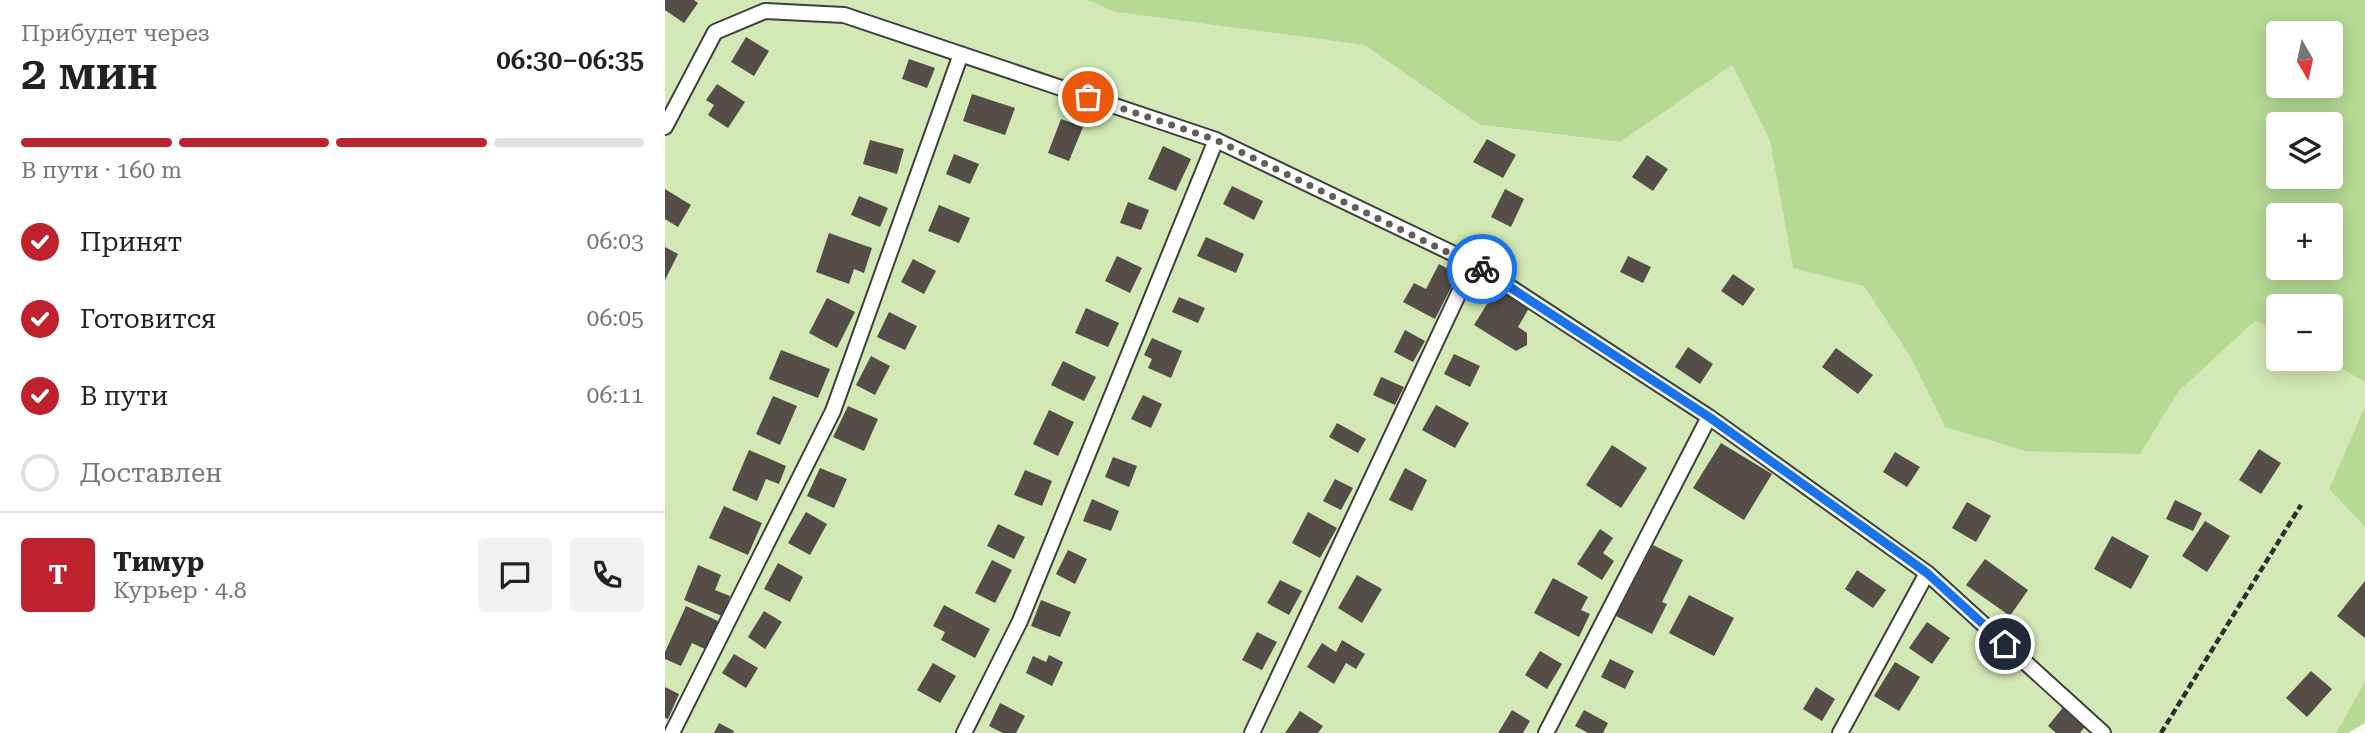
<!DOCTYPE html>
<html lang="ru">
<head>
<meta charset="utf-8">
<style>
	body { margin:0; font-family:"Roboto Serif",serif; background:#f2f2f2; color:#222; height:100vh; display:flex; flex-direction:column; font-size:26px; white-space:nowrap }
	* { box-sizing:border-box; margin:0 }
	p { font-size:23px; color:#767676 }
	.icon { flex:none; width:38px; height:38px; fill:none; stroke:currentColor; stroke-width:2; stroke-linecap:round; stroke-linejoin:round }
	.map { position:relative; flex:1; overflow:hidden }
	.details { display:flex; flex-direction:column; background:#fff; width:665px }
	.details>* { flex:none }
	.needle { width:46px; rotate:171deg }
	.buttons { position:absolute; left:1601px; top:21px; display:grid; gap:14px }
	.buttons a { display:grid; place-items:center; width:77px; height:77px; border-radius:7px; background:#fff; box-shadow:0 4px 18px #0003; font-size:35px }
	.pin { position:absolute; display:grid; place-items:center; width:60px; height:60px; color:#fff; margin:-30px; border:4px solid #fff; border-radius:50%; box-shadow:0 2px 7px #0007 }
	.courier { position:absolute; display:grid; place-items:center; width:70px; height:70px; margin:-35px; border:5px solid #1a73e8; border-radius:50%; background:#fff; color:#222; box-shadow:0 2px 9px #0007 }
	.head em { font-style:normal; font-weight:600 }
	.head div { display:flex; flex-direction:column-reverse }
	.head { display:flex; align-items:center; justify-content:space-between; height:119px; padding:0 21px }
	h1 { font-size:46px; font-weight:600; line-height:52px }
	.bar { display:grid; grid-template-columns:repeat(4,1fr); gap:10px 7px; align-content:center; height:84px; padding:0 21px }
	.bar i { height:9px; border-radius:5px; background:#e0e0e0 }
	.bar .active { background:#be222f }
	.bar p { grid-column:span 4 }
	.line { display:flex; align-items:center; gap:18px; padding:0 21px; border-top:2px solid #e0e0e0 }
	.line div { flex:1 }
	.round { display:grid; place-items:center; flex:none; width:74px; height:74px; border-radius:7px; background:#f2f2f2 }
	ol { padding:0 21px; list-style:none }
	li { display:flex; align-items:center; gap:21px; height:77px }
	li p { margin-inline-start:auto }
	li .icon { padding:7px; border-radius:50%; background:#be222f; color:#fff; stroke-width:4 }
	li:last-child { color:#767676 }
	li i { width:38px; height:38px; border:4px solid #e0e0e0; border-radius:50% }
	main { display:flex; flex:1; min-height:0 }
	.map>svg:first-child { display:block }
	.green { fill:#d2e9b5 }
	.forest { fill:#b6da94; fill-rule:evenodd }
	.building { fill:#554d48 }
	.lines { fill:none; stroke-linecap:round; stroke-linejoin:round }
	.lane-casing { stroke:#3f3f3f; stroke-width:18 }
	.path { stroke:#2e2e2e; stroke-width:4.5; stroke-dasharray:7 3.5; stroke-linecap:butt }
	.lane { stroke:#fff; stroke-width:14 }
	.done { stroke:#615f5a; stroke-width:7; stroke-dasharray:0 12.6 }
	.route { stroke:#1a73e8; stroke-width:9 }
</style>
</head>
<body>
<main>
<section class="details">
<div class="head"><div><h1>2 мин</h1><p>Прибудет через</p></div><em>06:30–06:35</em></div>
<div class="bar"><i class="active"></i><i class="active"></i><i class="active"></i><i></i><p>В пути · 160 m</p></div>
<ol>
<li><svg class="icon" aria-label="check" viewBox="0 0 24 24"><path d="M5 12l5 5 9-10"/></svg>Принят<p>06:03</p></li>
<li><svg class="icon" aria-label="check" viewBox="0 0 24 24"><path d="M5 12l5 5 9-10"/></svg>Готовится<p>06:05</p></li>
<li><svg class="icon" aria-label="check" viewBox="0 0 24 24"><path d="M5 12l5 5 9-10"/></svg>В пути<p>06:11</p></li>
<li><i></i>Доставлен</li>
</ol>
<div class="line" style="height:126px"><b class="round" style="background:#be222f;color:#fff">Т</b><div><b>Тимур</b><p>Курьер · 4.8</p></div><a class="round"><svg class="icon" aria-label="chat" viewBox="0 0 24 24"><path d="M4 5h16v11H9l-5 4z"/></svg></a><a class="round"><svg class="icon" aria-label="phone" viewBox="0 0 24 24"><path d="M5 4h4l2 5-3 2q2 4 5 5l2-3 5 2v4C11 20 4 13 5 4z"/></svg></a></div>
</section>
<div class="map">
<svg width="1700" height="733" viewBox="0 0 1700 733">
	<rect width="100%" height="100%" fill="#fffaeb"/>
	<!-- green -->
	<path class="green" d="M0,0H422L450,12L699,45L815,125L954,142L1067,65L1105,141L1128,267L1199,285L1245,356L1280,427L1474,454L1513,392L1590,321L1613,333L1614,359H1659L1700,382V406L1664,489L1700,527V681L1671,733H0Z"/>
	<!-- forest -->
	<path class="forest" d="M422,0H1700V382L1659,359H1666V306H1614L1613,333L1590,321L1513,392L1475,454L1361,451L1280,427L1245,356L1199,286L1128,268L1105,141L1067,65L955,142L815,125L699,45L450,12ZM1614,33H1666V86H1614ZM1614,124H1666V177H1614ZM1614,215H1666V268H1614Z
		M1700,406V527L1664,489Z
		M1700,681V723L1683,733H1671Z"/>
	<!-- building -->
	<path class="building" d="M0,0H29L33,3L19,23L0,10Z
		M81,37L104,51L89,76L66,62Z
		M244,59L270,68L262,88L237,79Z
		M52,84L80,102L63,128L43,115L49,105L41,100Z
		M307,94L350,108L340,135L298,121Z
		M396,119L418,127L404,161L383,153Z
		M822,139L851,155L838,178L808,162Z
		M205,140L239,149L232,174L198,164Z
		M498,146L526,159L511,191L483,179Z
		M289,154L314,164L305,184L281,174Z
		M982,155L1003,169L988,191L967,177Z
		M567,186L598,201L589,220L558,204Z
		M0,189L26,205L13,227L0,219Z
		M840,189L859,199L846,227L826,217Z
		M194,196L223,208L215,227L186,215Z
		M463,202L484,210L476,230L455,223Z
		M274,205L305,218L294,243L263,231Z
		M164,233L207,248L199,273L189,269L184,284L151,272Z
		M541,237L579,254L571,273L532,256Z
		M0,247L13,254L0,280Z
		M452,256L477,268L465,293L440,281Z
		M963,256L986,267L978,283L955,272Z
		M248,259L271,271L259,294L236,282Z
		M774,264L793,274L770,319L738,302L749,283L761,289Z
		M1068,274L1090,289L1078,306L1056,291Z
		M832,288L864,308L853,327L862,333V345L851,351L809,325Z
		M514,297L540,308L533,323L507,312Z
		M162,298L190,312L172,348L144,333Z
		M421,308L454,323L443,347L410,333Z
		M224,312L252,326L240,350L212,337Z
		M740,330L760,341L748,362L729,352Z
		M487,338L517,351L506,378L483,368L487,359L479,355Z
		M1023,347L1048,364L1035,384L1010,367Z
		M1171,348L1208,375L1193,394L1157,367Z
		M116,350L165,369L153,398L104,379Z
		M789,354L815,366L805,387L779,374Z
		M206,356L225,366L210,395L191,385Z
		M398,361L431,377L419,401L386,385Z
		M716,377L739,387L730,405L708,395Z
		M478,395L497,404L486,428L466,419Z
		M108,396L132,406L115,445L91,434Z
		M771,405L804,423L790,448L757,430Z
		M183,406L213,419L199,451L168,437Z
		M384,410L409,422L393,456L368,444Z
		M672,423L701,439L693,453L664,437Z
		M1056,443L1107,474L1079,520L1028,488Z
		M947,445L982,468L956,508L921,485Z
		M1594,449L1616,463L1596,494L1574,480Z
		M84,450L121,466L114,484L101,479L92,501L67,490Z
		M1230,452L1255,467L1242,487L1218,472Z
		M448,457L472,466L464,487L440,477Z
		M155,468L182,479L169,508L142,496Z
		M740,468L762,480L747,511L724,500Z
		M360,470L387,481L377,506L349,495Z
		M670,479L688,488L676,510L658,501Z
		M427,499L454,511L446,531L418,521Z
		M1510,500L1537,513L1528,531L1501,519Z
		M1302,502L1326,516L1311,542L1287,528Z
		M59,506L97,523L83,555L44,538Z
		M141,512L162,524L145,555L123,543Z
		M643,512L672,528L655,558L627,543Z
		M1540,521L1565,536L1542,572L1517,556Z
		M333,524L360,537L349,559L322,546Z
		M935,529L948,538L938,553L949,561L937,580L912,564Z
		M1447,536L1484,556L1466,589L1429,569Z
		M988,545L1018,560L997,602L1002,604L987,634L951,616Z
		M403,550L422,559L410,584L391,574Z
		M1320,559L1363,590L1345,616L1301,585Z
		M327,560L347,570L330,603L310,593Z
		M113,563L138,577L125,602L99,589Z
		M33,565L56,575L50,590L65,596L57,616L19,600Z
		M1192,570L1221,590L1208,608L1180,589Z
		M692,575L717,589L697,623L673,608Z
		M888,578L923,597L916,610L925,614L914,637L869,613Z
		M615,580L637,591L624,615L602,603Z
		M1700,581V638L1672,616Z
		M1024,595L1069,618L1049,656L1004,633Z
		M376,600L406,612L395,637L366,626Z
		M279,605L325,629L310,658L276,640L280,632L268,626Z
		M21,606L55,622L42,650L27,643L16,666L0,659V652Z
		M99,611L117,622L100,649L83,637Z
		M1262,622L1285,638L1267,664L1244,648Z
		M592,632L612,642L597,670L577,660Z
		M677,640L700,654L691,669L681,663L669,684L642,667L657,643L671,652Z
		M875,651L897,664L882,689L860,675Z
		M69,654L93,668L81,688L57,673Z
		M384,655L398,662L387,686L361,673L368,656L381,662Z
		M945,659L969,671L960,689L936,677Z
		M1230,662L1255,677L1234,711L1209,696Z
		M268,663L291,676L275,703L252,690Z
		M1646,671L1667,689L1642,717L1621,698Z
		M0,687L14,694L3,719L0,718Z
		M1151,687L1170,699L1157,721L1138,709Z
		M335,703L360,716L351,733H338L324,726Z
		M1400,705L1422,724L1415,733H1391L1383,726Z
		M847,710L865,721L858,733H833Z
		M919,710L943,723L938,733H923L910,726Z
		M635,711L658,726L653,733H620Z
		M54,723L69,731L68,733H49Z"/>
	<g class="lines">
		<defs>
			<path id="lane" d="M0,127L50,32L100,11L179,15L551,140L808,263L1044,417L1262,573L1438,733
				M7,733L168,411L296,54
				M299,733L355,621L551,140
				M587,733L808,263
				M881,733L1044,417
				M1175,733L1262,573"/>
		</defs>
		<!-- lane casing -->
		<use href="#lane" class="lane-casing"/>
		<!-- path -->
		<path class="path" d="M1496,733L1636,505"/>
		<!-- lane -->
		<use href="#lane" class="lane"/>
	</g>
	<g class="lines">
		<!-- done -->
		<path class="done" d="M423,97L551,140L817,269"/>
		<!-- route -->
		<path class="route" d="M817,269L1044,417L1240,557L1262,573L1340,644"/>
	</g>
</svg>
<div class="buttons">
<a><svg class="needle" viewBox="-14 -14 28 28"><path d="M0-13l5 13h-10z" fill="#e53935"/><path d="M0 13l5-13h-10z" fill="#767676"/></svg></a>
<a><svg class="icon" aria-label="layers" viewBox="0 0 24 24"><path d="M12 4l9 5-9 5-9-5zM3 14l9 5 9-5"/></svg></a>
<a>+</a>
<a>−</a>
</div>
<div class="pin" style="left:423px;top:97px;background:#ea580c"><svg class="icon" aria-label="bag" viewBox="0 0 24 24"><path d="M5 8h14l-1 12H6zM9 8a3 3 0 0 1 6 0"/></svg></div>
<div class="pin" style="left:1340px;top:644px;background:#1f2937"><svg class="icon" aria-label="home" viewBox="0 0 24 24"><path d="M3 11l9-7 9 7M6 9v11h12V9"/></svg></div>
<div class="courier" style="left:817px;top:269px"><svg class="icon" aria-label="bike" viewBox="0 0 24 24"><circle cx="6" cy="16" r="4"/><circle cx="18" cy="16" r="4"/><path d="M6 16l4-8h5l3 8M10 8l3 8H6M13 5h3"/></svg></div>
</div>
</main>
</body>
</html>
